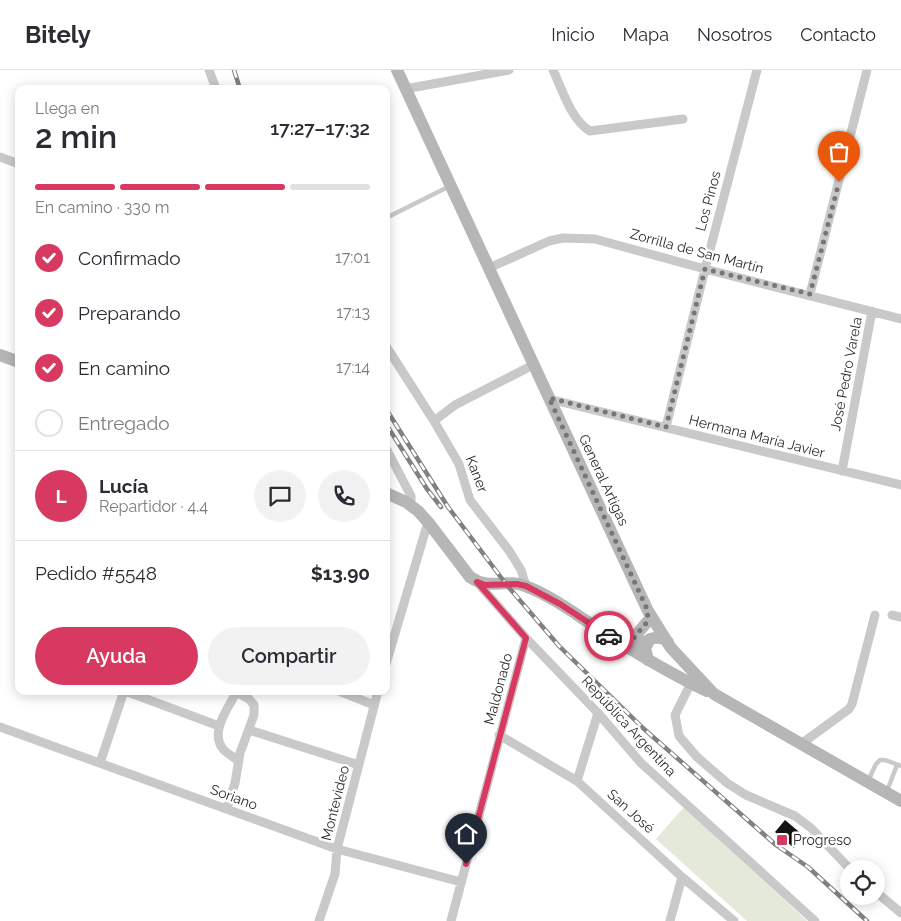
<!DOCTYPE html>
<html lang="es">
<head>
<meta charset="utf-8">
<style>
	body { margin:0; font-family:Raleway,sans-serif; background:#f2f2f3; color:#2b2b33; height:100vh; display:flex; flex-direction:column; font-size:19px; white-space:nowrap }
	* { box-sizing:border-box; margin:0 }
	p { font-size:16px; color:#7c7c81 }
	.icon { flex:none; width:28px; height:28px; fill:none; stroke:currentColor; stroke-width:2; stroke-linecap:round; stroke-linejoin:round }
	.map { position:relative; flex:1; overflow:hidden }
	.side { position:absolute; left:15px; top:15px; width:375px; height:610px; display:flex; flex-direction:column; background:#fff; border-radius:10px; box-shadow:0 2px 12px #0003 }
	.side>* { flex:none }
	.fabs { position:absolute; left:840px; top:790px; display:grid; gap:10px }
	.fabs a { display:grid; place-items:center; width:45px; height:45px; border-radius:50%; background:#fff; box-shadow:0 2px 12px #0003; font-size:25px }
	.pin { position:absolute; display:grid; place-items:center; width:42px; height:42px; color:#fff; margin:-51px -21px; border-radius:50% 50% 50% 0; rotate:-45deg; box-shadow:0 0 5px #0007 }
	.pin .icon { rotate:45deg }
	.courier { position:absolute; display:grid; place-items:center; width:50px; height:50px; margin:-25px; border:4px solid #d83960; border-radius:50%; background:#fff; color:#222; box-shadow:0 1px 6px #0007 }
	.head em { font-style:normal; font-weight:600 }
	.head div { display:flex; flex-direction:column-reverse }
	.head { display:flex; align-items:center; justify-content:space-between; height:85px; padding:0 20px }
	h1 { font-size:32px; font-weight:600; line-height:38px }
	.bar { display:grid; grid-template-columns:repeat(4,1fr); gap:8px 5px; align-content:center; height:60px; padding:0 20px }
	.bar i { height:6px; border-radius:4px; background:#e1e1e2 }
	.bar .current { background:#d83960 }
	.bar p { grid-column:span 4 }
	.line { display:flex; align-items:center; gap:12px; padding:0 20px; border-top:1px solid #e1e1e2 }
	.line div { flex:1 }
	.round { display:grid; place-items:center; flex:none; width:52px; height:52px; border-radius:26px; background:#f2f2f3 }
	ol { padding:0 20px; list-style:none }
	li { display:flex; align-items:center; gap:15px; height:55px }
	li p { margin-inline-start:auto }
	li .icon { padding:5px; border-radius:50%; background:#d83960; color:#fff; stroke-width:4 }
	li:last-child { color:#7c7c81 }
	li i { width:28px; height:28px; border:2px solid #e1e1e2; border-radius:50% }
	.primary-button { display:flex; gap:10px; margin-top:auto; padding:10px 20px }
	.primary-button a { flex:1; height:58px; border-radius:30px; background:#d83960; color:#fff; font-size:20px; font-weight:600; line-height:58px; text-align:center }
	.primary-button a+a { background:#f2f2f3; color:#2b2b33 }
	header { display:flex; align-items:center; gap:30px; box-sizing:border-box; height:70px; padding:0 25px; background:#fff; border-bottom:1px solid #e1e1e2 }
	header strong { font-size:24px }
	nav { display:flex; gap:28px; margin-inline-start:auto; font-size:18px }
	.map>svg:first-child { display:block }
	.green { fill:#e5e9da }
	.building { fill:#131313 }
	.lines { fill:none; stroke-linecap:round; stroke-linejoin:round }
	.lane { stroke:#c9c9c9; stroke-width:4.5 }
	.street { stroke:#c9c9c9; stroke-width:9 }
	.secondary { stroke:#b6b6b6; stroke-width:12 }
	.rail-casing { stroke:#818181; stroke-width:4.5 }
	.rail { stroke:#fff; stroke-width:2.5; stroke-dasharray:8; stroke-linecap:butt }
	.done { stroke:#767676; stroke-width:5; stroke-dasharray:0 9 }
	.route { stroke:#d83960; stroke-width:6 }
	.poi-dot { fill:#d83960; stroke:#fff; stroke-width:2 }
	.labels { text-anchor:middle; stroke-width:5; stroke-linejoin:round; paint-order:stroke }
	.street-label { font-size:14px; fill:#2c2c2c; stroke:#fff }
	.poi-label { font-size:14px; fill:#2c2c2c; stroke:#fff; text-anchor:start }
</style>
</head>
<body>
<header>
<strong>Bitely</strong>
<nav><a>Inicio</a><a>Mapa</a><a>Nosotros</a><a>Contacto</a></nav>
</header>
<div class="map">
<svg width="901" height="851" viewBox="0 0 901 851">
	<rect width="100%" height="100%" fill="#fff"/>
	<!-- green -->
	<path class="green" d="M684,737L807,851H747L656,769Z"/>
	<!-- building -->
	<path class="building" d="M785,750L804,766L794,778L775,762Z"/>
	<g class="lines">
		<!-- lane -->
		<path class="lane" d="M386,148L450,116
			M868,711L876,694L880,690H885L901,696
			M887,721L897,695"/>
		<!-- street -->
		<path class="street" d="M209,0L216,19
			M553,0C562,19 571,50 590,61L683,49
			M405,19L509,0
			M0,87L19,94
			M489,198L549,171L563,168L595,169L705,199L901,249
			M810,224L867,0
			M386,276L434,351L459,394L470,430L510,482L521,500L526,516
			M549,329L901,415
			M434,351L455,335L533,295
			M666,357L705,199L757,0
			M386,378L411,426V436
			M842,401L872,241
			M477,512L526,568L598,643L641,693L815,851
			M892,545L901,547
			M386,594L428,452
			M691,613L675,645L679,666L697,687L727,713L746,725L795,746L811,758L850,799
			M125,621L219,656
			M237,621C229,637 209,662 223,679C227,684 234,687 239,691
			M339,621L374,635
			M0,657L337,779L461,812
			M249,660L359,695
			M499,665L577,711L682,807L734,851
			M801,674L849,639L852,634L875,545
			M100,693L124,621
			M577,711L598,643
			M227,738L235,713L240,683L254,645V635L249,629L236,622
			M876,822L901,843
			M319,851L335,804L337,779L378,621
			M451,851L526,568
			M670,851L682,807"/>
		<!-- secondary -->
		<path class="secondary" d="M397,0L640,524L648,541L671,578L714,624L901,731
			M0,285L19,292
			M386,423L406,432L418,441L428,452L470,507C490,521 505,508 525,516C548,524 574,543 594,556C631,580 668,603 707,621
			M615,569L647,572
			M632,570L647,552
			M648,590L645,578L650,569C657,567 662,567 668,572"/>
		<defs>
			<path id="rail" d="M234,0L240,19
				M386,339L448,437L506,514L559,576L644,659L776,775L808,797L867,851
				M386,354L427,419L441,437"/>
		</defs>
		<!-- rail casing -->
		<use href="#rail" class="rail-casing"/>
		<!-- rail -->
		<use href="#rail" class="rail"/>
	</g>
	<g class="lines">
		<!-- done -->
		<path class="done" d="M609,566L615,569L632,570L647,552L648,541L549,328L666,357L705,199L810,224L839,112"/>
		<!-- route -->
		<path class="route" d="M466,794L526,568L477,512L485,515L517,514L526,516L560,534L609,566"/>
	</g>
	<!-- markers -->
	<rect class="poi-dot" x="776" y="764" width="12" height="12" rx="2.5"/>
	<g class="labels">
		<!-- street labels -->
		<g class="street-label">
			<text transform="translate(708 131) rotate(-75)" y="5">Los Pinos</text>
			<text transform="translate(697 181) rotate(15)" y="5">Zorrilla de San Martín</text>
			<text transform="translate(846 304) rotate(-79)" y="5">José Pedro Varela</text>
			<text transform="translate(757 366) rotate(14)" y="5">Hermana María Javier</text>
			<text transform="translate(477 404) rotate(69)" y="5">Kaner</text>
			<text transform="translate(604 410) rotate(65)" y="5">General Artigas</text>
			<text transform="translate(498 619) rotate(-75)" y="5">Maldonado</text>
			<text transform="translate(629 656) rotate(47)" y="5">República Argentina</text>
			<text transform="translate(234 727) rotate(20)" y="5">Soriano</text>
			<text transform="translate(335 733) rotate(-76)" y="5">Montevideo</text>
			<text transform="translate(631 741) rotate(42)" y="5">San José</text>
		</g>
		<!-- poi labels -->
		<g class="poi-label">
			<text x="793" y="775">Progreso</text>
		</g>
	</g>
</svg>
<div class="fabs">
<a><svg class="icon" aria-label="locate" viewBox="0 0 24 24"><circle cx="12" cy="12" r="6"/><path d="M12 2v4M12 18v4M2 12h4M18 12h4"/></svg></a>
</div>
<div class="pin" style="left:839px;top:112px;background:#ea580c"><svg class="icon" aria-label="bag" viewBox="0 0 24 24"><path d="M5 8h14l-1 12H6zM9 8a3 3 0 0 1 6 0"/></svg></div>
<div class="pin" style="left:466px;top:794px;background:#1f2937"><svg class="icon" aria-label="home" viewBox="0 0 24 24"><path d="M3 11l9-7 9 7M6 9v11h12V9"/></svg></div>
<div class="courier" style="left:609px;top:566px"><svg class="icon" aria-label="car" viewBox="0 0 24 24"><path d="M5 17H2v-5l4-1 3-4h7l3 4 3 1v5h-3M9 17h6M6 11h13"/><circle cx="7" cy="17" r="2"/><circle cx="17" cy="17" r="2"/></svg></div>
<section class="side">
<div class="head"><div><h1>2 min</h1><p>Llega en</p></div><em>17:27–17:32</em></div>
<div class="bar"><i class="current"></i><i class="current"></i><i class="current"></i><i></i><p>En camino · 330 m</p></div>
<ol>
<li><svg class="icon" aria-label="check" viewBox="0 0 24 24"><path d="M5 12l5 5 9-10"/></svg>Confirmado<p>17:01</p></li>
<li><svg class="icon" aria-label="check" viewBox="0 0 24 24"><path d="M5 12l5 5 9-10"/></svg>Preparando<p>17:13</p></li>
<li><svg class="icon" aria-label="check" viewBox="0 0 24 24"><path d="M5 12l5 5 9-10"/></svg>En camino<p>17:14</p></li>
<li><i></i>Entregado</li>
</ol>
<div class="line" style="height:90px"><b class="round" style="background:#d83960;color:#fff">L</b><div><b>Lucía</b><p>Repartidor · 4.4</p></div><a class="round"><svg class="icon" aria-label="chat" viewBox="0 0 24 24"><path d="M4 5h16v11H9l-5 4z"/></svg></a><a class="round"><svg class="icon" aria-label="phone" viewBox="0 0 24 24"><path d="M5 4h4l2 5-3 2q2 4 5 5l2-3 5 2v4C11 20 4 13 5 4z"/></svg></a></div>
<div class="line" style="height:65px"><div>Pedido #5548</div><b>$13.90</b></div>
<div class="primary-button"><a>Ayuda</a><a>Compartir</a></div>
</section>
</div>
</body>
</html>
